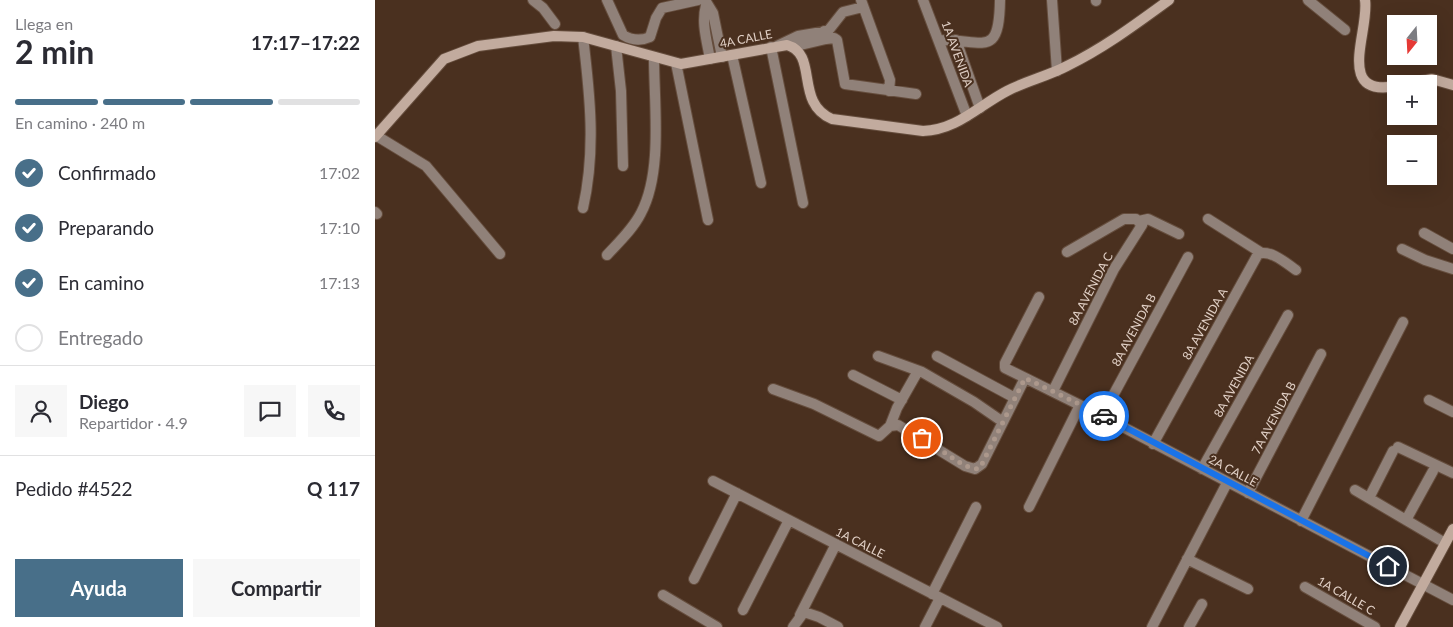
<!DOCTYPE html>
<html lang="es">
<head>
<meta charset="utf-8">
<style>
	body { margin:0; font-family:Lato,sans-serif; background:#f7f7f7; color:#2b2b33; height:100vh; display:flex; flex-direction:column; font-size:19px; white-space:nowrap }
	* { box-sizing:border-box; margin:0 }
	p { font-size:16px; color:#7c7c81 }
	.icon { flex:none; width:28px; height:28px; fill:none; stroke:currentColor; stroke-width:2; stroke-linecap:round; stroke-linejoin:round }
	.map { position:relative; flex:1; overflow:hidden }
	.details { display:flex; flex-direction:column; background:#fff; width:375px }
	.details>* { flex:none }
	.needle { width:32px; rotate:198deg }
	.tools { position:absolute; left:1012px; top:15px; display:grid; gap:10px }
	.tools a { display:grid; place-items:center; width:50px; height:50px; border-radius:0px; background:#fff; box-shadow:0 5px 20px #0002; font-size:25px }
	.pin { position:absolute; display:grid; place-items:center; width:42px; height:42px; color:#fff; margin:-21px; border:2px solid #fff; border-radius:50%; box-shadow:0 1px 5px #0007 }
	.courier { position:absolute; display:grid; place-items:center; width:50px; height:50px; margin:-25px; border:4px solid #1a73e8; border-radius:50%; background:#fff; color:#222; box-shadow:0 1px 6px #0007 }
	.headline em { font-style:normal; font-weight:700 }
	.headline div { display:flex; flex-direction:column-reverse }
	.headline { display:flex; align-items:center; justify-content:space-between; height:85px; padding:0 15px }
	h1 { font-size:32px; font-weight:700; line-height:38px }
	.bar { display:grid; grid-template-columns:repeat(4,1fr); gap:8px 5px; align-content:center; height:60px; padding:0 15px }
	.bar i { height:6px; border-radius:4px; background:#e1e1e2 }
	.bar .selected { background:#486f89 }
	.bar p { grid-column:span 4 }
	.line { display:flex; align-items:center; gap:12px; padding:0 15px; border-top:1px solid #e1e1e2 }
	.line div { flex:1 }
	.round { display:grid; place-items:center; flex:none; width:52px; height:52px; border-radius:0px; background:#f7f7f7 }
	ol { padding:0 15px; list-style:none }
	li { display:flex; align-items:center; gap:15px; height:55px }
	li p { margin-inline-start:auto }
	li .icon { padding:5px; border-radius:50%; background:#486f89; color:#fff; stroke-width:4 }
	li:last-child { color:#7c7c81 }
	li i { width:28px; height:28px; border:2px solid #e1e1e2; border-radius:50% }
	.primary-button { display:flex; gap:10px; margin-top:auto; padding:10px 15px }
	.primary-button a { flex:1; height:58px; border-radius:0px; background:#486f89; color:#fff; font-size:20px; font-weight:700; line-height:58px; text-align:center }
	.primary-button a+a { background:#f7f7f7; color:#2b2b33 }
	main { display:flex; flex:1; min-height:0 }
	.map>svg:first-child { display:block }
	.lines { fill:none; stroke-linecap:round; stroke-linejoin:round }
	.street-casing { stroke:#654d3d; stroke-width:12 }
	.secondary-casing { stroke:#654d3d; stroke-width:12 }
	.street { stroke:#908179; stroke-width:10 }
	.secondary { stroke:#c2ab9e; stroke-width:10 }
	.done { stroke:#ac988c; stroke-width:5; stroke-dasharray:0 9 }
	.route { stroke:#1a73e8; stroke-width:6 }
	.labels { text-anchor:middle; stroke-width:4; stroke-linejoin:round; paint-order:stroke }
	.street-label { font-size:12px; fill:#e1d0c6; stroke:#4a301f }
</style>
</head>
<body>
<main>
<section class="details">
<div class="headline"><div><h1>2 min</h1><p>Llega en</p></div><em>17:17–17:22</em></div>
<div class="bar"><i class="selected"></i><i class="selected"></i><i class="selected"></i><i></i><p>En camino · 240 m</p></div>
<ol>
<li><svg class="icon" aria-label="check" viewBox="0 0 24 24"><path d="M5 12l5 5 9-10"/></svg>Confirmado<p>17:02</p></li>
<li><svg class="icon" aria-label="check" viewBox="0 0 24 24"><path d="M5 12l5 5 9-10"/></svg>Preparando<p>17:10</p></li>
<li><svg class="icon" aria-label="check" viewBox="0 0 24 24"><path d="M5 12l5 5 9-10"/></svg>En camino<p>17:13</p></li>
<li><i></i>Entregado</li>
</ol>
<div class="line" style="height:90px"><a class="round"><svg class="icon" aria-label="person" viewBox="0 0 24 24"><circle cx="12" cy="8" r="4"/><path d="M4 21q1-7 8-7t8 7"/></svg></a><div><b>Diego</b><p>Repartidor · 4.9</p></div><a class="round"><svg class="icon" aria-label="chat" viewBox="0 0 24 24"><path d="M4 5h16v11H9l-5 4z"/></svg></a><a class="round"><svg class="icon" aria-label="phone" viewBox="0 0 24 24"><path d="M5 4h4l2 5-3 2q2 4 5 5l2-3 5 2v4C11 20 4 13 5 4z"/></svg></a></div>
<div class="line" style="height:65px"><div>Pedido #4522</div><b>Q 117</b></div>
<div class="primary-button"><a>Ayuda</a><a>Compartir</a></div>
</section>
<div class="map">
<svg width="1078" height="627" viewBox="0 0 1078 627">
	<rect width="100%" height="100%" fill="#4a301f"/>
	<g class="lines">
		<defs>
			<path id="street" d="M158,0L168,8L180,24
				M232,0L248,35C256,40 266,41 275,37L281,18L287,8L323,0
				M330,0L338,13L347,57
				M486,0L515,80L514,91
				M548,0L592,116
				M677,0L682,71
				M933,0L970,30
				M721,1V0
				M331,5C326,23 332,41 335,59
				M449,31L451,39L459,38L462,40L470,84L541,94
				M564,40C609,39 624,60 625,0
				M581,40L605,108
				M241,46L246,91L248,166
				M402,46L423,36L453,31L468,12L488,7
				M396,47L428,203
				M417,47L451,39
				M357,55L386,183
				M301,63L333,220
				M2,136L51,166L125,254
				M208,208C221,151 215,95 208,37
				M0,212L2,214
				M833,219L885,252
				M764,221L773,219L804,234
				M1049,233L1078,249
				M1027,249L1050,260L1078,269
				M232,255C244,242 258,229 266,213C288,172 279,104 279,57
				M664,297L630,363V368L727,416L1078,600
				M503,356L547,372L599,402L628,422
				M562,356L640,398
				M478,375L527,400
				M398,389L439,404L504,436L515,426L523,425L590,466L600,469L607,464L650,378
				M678,391L739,269L767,225L761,219H749L692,252
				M1054,400L1078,412
				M727,416L813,257
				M515,426L522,408L543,371
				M778,444L883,254C895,249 911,263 921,270
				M1023,447L1078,473
				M827,469L913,315
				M338,481L622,627
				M980,490L1070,543
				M873,493L946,354
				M994,498L1018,451
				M654,507L705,405
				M1031,520L1058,471
				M926,521L1028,322
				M812,559L873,589
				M319,579L362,493
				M930,587L1000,627
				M557,594L601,507
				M288,595L342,627
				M368,610L414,520
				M425,615L461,544
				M418,627L429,612L444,617L463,627
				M550,627L565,598
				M777,627L852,483
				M814,627L827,604"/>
			<path id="secondary" d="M990,0C995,30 959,98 1021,86
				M1030,84L1057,79L1078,85
				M0,137L69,59L103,46L179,36L208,37L306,64L412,45C444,54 419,103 457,119L548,131C582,130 603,106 632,91C651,81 673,76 692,66C729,48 761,24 794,0
				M1025,627L1078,529"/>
		</defs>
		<!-- street casing -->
		<use href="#street" class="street-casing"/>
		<!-- secondary casing -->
		<use href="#secondary" class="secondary-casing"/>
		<!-- street -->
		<use href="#street" class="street"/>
		<!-- secondary -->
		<use href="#secondary" class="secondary"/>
	</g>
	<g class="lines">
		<!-- done -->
		<path class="done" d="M547,438L590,466L603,469L607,464L650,378L729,416"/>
		<!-- route -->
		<path class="route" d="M729,416L1013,566"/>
	</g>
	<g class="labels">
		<!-- street labels -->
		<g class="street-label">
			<text transform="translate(371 39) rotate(-11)" y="4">4A CALLE</text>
			<text transform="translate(582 54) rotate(70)" y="4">1A AVENIDA</text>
			<text transform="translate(716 289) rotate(-62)" y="4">8A AVENIDA C</text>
			<text transform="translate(830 324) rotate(-61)" y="4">8A AVENIDA A</text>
			<text transform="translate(759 330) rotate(-62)" y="4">8A AVENIDA B</text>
			<text transform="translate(859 386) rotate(-61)" y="4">8A AVENIDA</text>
			<text transform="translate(899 418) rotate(-62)" y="4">7A AVENIDA B</text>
			<text transform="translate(858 471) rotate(28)" y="4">2A CALLE</text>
			<text transform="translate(485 543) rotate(27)" y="4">1A CALLE</text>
			<text transform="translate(971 596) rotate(30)" y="4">1A CALLE C</text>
		</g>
	</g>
</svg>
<div class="tools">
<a><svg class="needle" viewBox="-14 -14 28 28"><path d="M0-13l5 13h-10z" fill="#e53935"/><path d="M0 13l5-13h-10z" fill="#7c7c81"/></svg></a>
<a>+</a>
<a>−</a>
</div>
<div class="pin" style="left:547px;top:438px;background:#ea580c"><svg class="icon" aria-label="bag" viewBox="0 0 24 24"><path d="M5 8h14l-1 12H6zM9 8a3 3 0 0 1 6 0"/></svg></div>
<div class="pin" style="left:1013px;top:566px;background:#1f2937"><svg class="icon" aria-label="home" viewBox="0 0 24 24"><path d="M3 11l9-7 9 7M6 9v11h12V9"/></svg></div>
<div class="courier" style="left:729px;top:416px"><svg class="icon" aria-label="car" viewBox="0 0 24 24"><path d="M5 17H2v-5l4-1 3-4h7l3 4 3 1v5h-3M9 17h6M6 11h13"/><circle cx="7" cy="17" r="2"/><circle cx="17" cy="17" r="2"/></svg></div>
</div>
</main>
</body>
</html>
